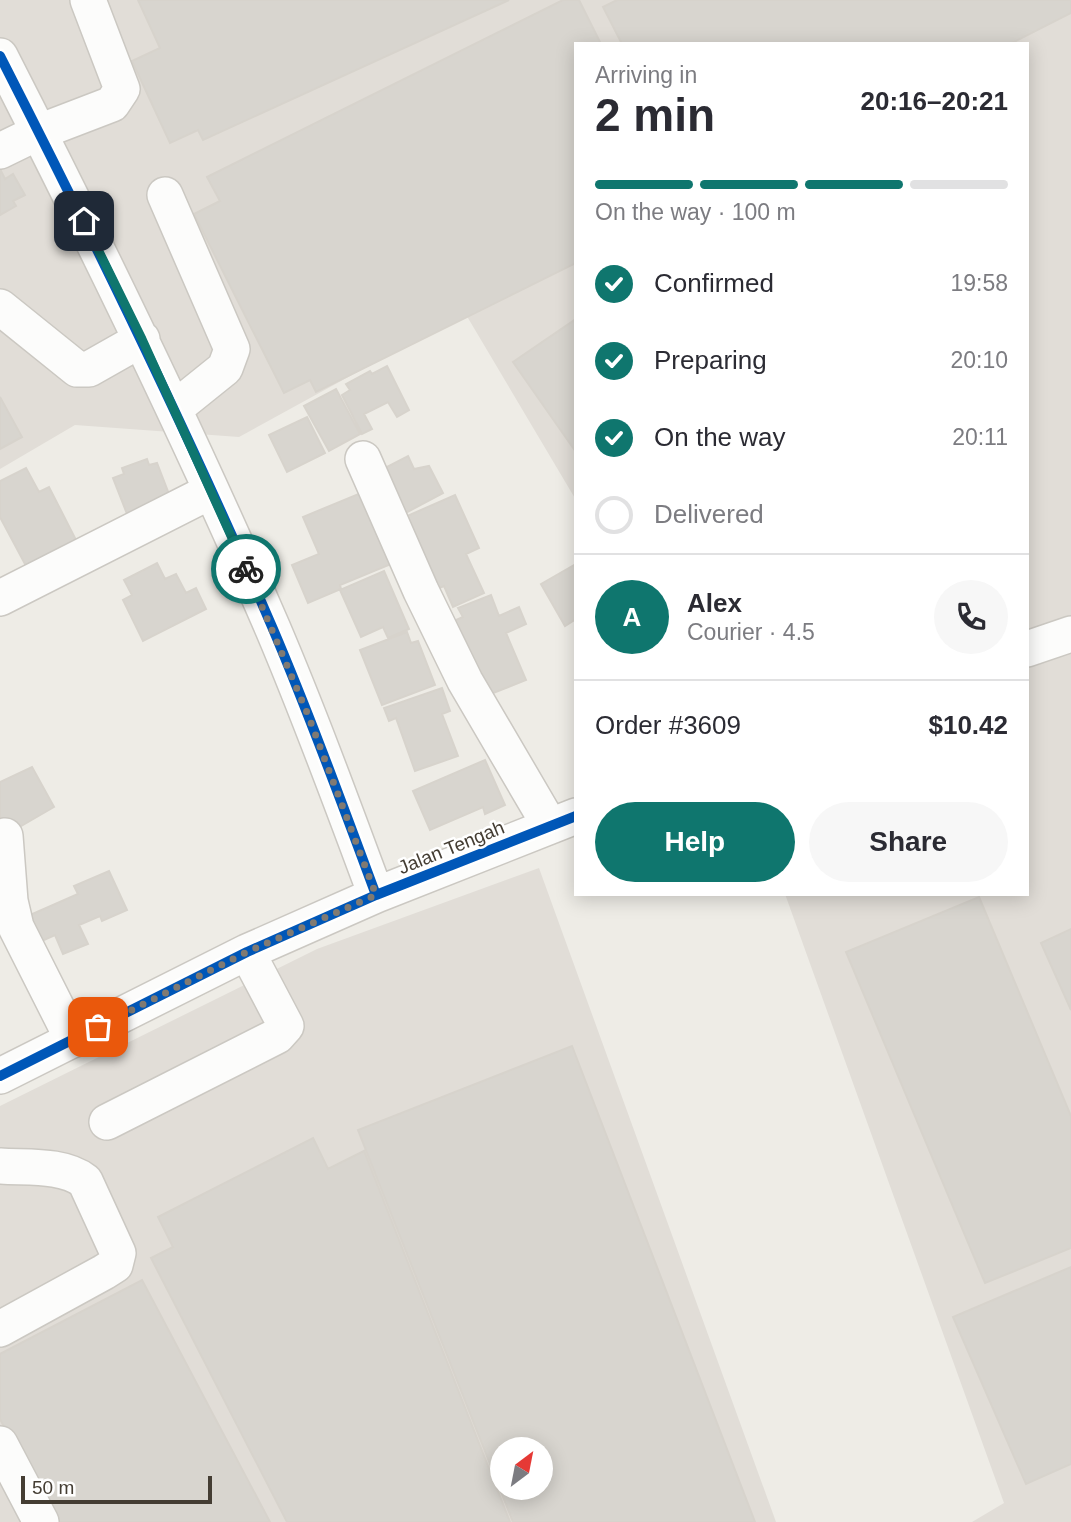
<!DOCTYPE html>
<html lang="en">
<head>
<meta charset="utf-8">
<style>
	body { margin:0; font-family:Helvetica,sans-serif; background:#f7f7f7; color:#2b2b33; height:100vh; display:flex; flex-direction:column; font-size:26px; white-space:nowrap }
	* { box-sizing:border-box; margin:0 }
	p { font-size:23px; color:#7c7c81 }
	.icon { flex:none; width:38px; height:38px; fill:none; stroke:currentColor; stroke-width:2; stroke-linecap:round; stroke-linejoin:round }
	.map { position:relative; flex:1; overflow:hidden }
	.panel { position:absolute; left:574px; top:42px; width:455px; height:854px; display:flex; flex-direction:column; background:#fff; border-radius:0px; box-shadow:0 4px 18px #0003 }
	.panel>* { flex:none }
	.needle { width:46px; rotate:32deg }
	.fabs { position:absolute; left:490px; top:1437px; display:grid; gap:14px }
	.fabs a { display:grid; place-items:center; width:63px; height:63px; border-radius:50%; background:#fff; box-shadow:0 4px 18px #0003; font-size:35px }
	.scale { position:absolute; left:21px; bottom:18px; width:191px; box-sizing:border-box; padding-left:7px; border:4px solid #443d33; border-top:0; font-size:19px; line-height:24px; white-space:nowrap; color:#443d33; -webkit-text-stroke:5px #fff; paint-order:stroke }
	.pin { position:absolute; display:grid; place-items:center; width:60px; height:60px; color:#fff; margin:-30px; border-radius:14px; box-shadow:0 4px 10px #0006 }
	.courier { position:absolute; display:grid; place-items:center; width:70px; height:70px; margin:-35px; border:5px solid #0f766e; border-radius:50%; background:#fff; color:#222; box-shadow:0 2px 9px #0007 }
	.overview em { font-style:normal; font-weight:700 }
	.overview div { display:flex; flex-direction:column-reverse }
	.overview { display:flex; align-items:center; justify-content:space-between; height:119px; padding:0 21px }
	h1 { font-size:46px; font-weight:700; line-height:52px }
	.bar { display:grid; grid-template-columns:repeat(4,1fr); gap:10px 7px; align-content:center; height:84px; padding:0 21px }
	.bar i { height:9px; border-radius:5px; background:#e1e1e2 }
	.bar .current { background:#0f766e }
	.bar p { grid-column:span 4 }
	.line { display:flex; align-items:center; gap:18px; padding:0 21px; border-top:2px solid #e1e1e2 }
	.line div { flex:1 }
	.round { display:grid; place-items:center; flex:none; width:74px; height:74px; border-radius:37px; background:#f7f7f7 }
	ol { padding:0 21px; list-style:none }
	li { display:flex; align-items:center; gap:21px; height:77px }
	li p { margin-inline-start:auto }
	li .icon { padding:7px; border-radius:50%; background:#0f766e; color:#fff; stroke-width:4 }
	li:last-child { color:#7c7c81 }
	li i { width:38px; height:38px; border:4px solid #e1e1e2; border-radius:50% }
	.action { display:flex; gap:14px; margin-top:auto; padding:14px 21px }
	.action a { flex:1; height:80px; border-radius:42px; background:#0f766e; color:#fff; font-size:28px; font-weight:700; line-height:80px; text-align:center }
	.action a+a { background:#f7f7f7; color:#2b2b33 }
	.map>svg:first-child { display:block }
	.industrial { fill:#e1ddd7; fill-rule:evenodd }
	.building { fill:#d8d5cf; stroke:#d7d3cc; stroke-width:2; fill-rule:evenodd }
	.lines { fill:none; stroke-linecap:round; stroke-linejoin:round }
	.minor-casing { stroke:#cbc8c2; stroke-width:38 }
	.minor { stroke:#fcfcfb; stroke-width:35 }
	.cycleway-casing { stroke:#fff; stroke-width:15 }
	.cycleway { stroke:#0057b8; stroke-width:10 }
	.done { stroke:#807a72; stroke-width:7; stroke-dasharray:0 12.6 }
	.route { stroke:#0f766e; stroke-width:9 }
	.labels { text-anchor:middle; stroke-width:5; stroke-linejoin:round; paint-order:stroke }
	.street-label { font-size:19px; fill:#443d33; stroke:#fff }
</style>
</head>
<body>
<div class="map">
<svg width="1071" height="1522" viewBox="0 0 1071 1522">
	<rect width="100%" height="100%" fill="#eeece6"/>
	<!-- industrial -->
	<path class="industrial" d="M0,0H1071V1522H972L1004,1503L785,894H1027V44H576V500L465,313L239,437L75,425L0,469Z
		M539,868L776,1522H0V1106L317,949ZM502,1449H541V1488H502Z"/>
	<!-- building -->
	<path class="building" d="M138,0H509L203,140L198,130L170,143L132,61L160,48Z
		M563,0H579L601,44H576V263L316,392L310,380L284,393L194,214L220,201L207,177Z
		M617,0H1071V13L1010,44H622L603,7Z
		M0,169L5,179L13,174L25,195L13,201L16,206L0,215Z
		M576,319V452L513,362Z
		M387,366L409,410L397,417L388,402L364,414L372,429L362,434L342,395L350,390L346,384L370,371L372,374Z
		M336,389L360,434L329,451L304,406Z
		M0,397L22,437L0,449Z
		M307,417L325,453L287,472L269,435Z
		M408,456L414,469L429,466L443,493L398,517L383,469Z
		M147,459L149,465L157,463L172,502L129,519L113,478L124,474L122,468Z
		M26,468L39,492L49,487L76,540L26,566L0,517V481Z
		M361,493L391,564L340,585L341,589L308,603L292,565L319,554L303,517Z
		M455,495L479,548L466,554L484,593L453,607L444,586L437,589L405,517Z
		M157,563L165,579L176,574L186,593L196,588L206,609L143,641L123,600L132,595L124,580Z
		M576,564V619L565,626L541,584Z
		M384,571L409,629L388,638L383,627L361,637L340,590Z
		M491,595L499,616L519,607L526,624L506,633L526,680L478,699L447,624L463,617L458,608Z
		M407,632L411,643L418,641L435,685L382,705L360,650Z
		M442,688L450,711L442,714L458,756L415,771L396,718L389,721L384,708Z
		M485,760L505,805L485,814L483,807L430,830L413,791Z
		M32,767L54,807L4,836L0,829V782Z
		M109,871L127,910L102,921L100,916L79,925L88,944L63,954L55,935L33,945L28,932L36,928L30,915L78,894L74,886Z
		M979,897L1071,1116V1248L985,1283L846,952Z
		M1071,929V1010L1041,943Z
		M572,1046L755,1522H513L358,1130ZM502,1449H541V1488H502Z
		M313,1138L328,1169L364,1151L510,1522H287L151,1258L173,1247L158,1217Z
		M1071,1267V1464L1026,1484L953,1317Z
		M142,1280L270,1522H54L0,1419V1354Z"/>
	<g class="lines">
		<defs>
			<path id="minor" d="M0,56C96,244 189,434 273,629C310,716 343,806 376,895
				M0,151L39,132L112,104L122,89L88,0
				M165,195L232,349L225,368L174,409
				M0,307L77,369H89L142,339
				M363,459L421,591L465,681L550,826
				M0,598L211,491
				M1027,649L1071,634
				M5,836L10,901L16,927L73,1040
				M0,1076L247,952L376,895L576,816
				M107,1122L277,1036L286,1026L247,952
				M0,1166C27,1168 63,1164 85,1181L118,1253L115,1265L104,1272L0,1329
				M0,1444L41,1522"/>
		</defs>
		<!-- minor casing -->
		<use href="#minor" class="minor-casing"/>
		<!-- minor -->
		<use href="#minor" class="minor"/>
		<defs>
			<path id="cycleway" d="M0,56C96,244 189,434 273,629C310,716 343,806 376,895
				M0,1076L247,952L376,895L576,816"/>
		</defs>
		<!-- cycleway casing -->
		<use href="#cycleway" class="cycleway-casing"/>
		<!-- cycleway -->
		<use href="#cycleway" class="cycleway"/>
	</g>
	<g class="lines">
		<!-- done -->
		<path class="done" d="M98,1027L247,952L376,895L308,715L246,569"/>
		<!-- route -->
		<path class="route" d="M84,221L142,339L246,569"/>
	</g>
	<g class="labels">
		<!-- street labels -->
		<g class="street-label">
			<text transform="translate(451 847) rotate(-22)" y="7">Jalan Tengah</text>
		</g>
	</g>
</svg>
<div class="fabs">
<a><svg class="needle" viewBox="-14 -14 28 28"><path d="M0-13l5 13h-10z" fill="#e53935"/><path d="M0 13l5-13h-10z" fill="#7c7c81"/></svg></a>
</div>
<div class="scale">50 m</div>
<div class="pin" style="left:98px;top:1027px;background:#ea580c"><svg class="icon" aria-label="bag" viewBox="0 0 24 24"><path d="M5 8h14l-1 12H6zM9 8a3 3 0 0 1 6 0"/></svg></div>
<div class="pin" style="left:84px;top:221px;background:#1f2937"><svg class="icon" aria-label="home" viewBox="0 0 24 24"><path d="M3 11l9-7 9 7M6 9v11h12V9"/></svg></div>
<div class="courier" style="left:246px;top:569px"><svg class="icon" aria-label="bike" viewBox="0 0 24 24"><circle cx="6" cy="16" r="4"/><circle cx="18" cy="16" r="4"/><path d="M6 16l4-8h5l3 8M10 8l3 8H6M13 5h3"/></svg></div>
<section class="panel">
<div class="overview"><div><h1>2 min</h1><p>Arriving in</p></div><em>20:16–20:21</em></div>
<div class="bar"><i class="current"></i><i class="current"></i><i class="current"></i><i></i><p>On the way · 100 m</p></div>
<ol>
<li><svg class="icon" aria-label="check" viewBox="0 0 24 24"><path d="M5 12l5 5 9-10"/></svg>Confirmed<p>19:58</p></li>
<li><svg class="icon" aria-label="check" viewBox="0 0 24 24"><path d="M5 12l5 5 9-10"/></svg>Preparing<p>20:10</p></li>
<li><svg class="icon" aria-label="check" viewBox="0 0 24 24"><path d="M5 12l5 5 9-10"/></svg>On the way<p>20:11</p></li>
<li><i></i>Delivered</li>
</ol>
<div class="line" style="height:126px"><b class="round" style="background:#0f766e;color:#fff">A</b><div><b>Alex</b><p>Courier · 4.5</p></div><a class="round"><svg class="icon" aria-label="phone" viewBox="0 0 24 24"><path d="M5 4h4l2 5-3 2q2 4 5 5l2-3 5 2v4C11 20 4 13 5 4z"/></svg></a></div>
<div class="line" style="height:91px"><div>Order #3609</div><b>$10.42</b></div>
<div class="action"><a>Help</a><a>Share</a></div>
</section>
</div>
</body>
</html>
